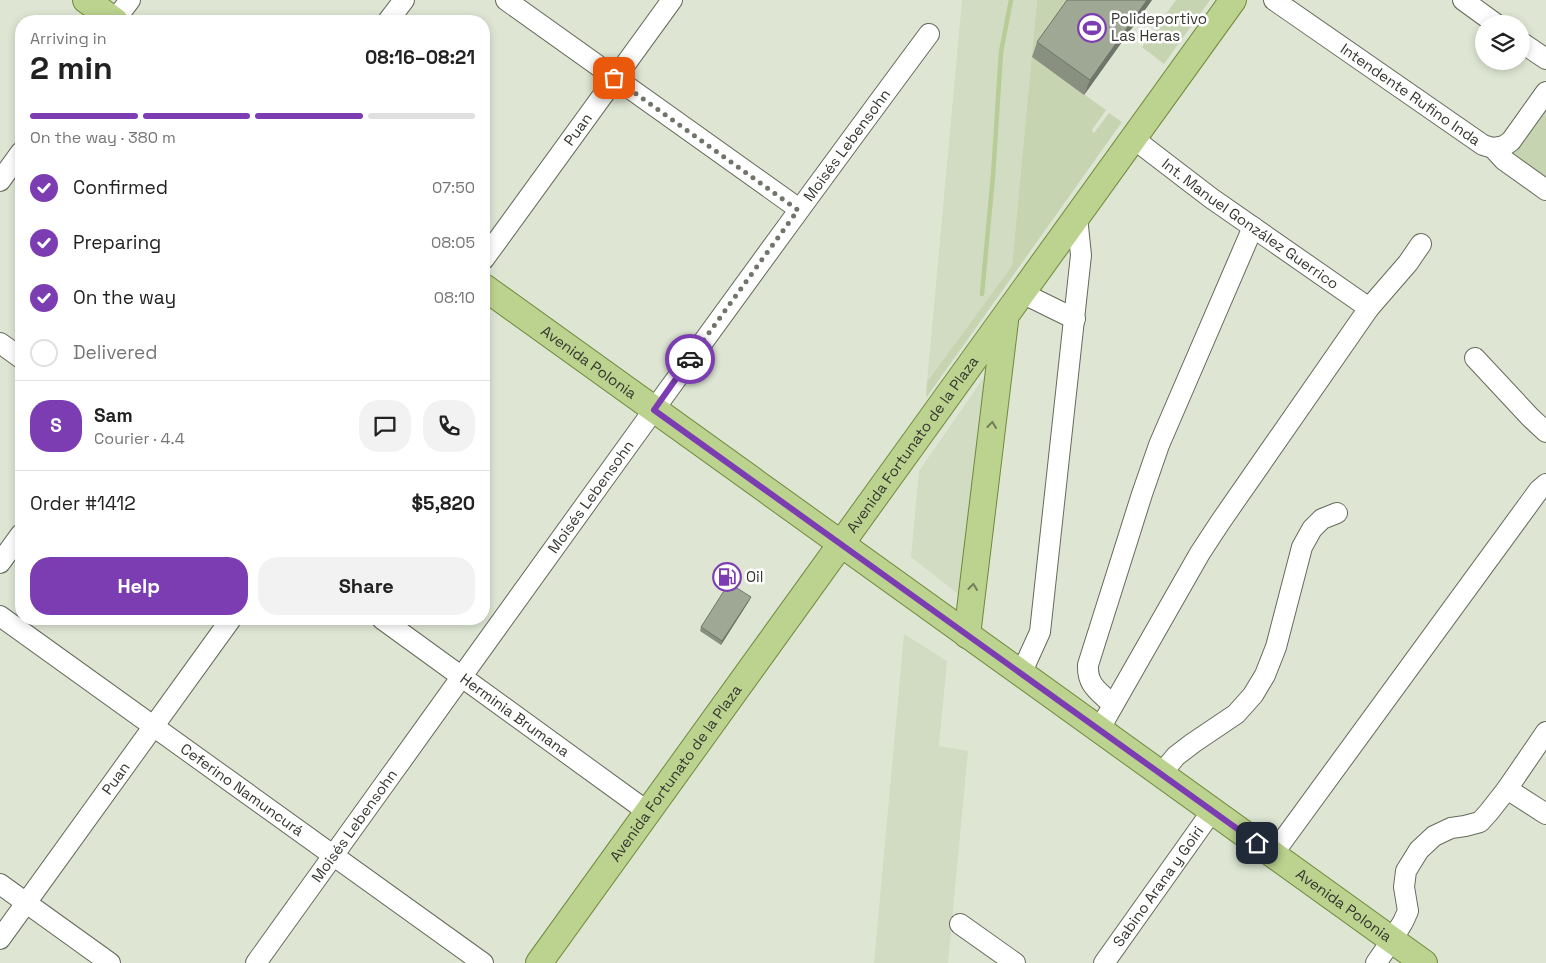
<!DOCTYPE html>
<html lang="en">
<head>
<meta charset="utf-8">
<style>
	body { margin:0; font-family:"Space Grotesk",sans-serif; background:#f2f2f2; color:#222; height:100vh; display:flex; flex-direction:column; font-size:19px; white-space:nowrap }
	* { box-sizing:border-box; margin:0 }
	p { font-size:16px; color:#767676 }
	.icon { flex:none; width:28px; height:28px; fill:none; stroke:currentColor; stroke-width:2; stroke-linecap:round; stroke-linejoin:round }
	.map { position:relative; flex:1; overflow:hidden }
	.details { position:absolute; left:15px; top:15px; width:475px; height:610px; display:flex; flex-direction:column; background:#fff; border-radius:20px; box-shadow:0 2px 8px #0003 }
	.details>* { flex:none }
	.tools { position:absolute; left:1475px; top:15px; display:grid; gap:10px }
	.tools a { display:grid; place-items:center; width:55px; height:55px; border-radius:50%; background:#fff; box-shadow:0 2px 8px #0003; font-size:25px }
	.pin { position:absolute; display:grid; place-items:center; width:42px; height:42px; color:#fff; margin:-21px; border-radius:10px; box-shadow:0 2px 8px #0006 }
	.courier { position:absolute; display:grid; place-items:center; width:50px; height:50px; margin:-25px; border:4px solid #7c3db2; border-radius:50%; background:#fff; color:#222; box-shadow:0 1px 6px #0007 }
	.headline em { font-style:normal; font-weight:600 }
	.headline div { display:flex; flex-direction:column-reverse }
	.headline { display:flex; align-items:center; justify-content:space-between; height:85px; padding:0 15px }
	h1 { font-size:32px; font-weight:600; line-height:38px }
	.bar { display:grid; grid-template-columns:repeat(4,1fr); gap:8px 5px; align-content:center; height:60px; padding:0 15px }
	.bar i { height:6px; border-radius:4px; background:#e0e0e0 }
	.bar .current { background:#7c3db2 }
	.bar p { grid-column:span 4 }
	.line { display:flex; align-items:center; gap:12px; padding:0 15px; border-top:1px solid #e0e0e0 }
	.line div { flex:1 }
	.round { display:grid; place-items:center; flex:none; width:52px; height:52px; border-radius:20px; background:#f2f2f2 }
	ol { padding:0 15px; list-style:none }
	li { display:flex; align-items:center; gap:15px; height:55px }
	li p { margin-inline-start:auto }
	li .icon { padding:5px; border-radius:50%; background:#7c3db2; color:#fff; stroke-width:4 }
	li:last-child { color:#767676 }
	li i { width:28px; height:28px; border:2px solid #e0e0e0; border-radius:50% }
	.button { display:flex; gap:10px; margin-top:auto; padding:10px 15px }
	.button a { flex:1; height:58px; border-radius:20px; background:#7c3db2; color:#fff; font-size:20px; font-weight:600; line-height:58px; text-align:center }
	.button a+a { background:#f2f2f2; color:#222 }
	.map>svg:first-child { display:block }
	.built { fill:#d1dcc2 }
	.green { fill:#c6d4b2 }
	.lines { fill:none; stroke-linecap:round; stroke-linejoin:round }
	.stream { stroke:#b7cc97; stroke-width:4.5 }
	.minor-casing { stroke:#646b5a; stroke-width:22 }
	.major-casing { stroke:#70893d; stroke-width:28 }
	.minor { stroke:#fff; stroke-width:20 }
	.major { stroke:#bcd28f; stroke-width:26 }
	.wall { fill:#899080 }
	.shaded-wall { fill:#6f7568 }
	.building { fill:#9fa795; stroke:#6f7568 }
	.oneway { stroke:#727d5b }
	.done { stroke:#707569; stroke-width:5; stroke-dasharray:0 9 }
	.route { stroke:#7c3db2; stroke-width:6 }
	.labels { text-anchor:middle; stroke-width:5; stroke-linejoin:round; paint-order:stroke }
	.poi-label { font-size:15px; fill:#353830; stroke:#fff; text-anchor:start }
	.street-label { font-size:15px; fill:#353830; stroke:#fff }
</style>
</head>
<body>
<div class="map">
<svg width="1546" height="963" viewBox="0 0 1546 963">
	<rect width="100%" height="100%" fill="#dee6d3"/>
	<!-- built -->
	<path class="built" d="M962,0H1037L1012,266L927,382Z
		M984,377L962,597L911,557L919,471Z
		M904,634L947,661L939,746L968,751L948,963H874Z"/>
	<!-- green -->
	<path class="green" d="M1037,0H1073L1032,57L1106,110L1092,130L1094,133L1109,113L1122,122L926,398L927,382L1012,266Z
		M1176,0H1210L1164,64L1142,47Z
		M1546,103V183L1509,156Z"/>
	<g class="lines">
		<!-- stream -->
		<path class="stream" d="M982,294L993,176L1001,52L1011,0"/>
		<defs>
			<g id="minor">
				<path d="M506,0L799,209"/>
				<path id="s1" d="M1274,0L1483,145L1493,148L1504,160L1546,190"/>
				<path d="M1463,0L1496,24"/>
				<path d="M114,21L130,0"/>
				<path d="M388,21L404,0"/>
				<path d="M1521,42L1546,59"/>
				<path id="s2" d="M1134,139L1211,198L1369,308"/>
				<path d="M1493,148L1504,146L1511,141L1546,92"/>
				<path d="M0,181L21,152"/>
				<path id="s3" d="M484,259L672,0"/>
				<path d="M1022,293L1075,319"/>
				<path d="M0,343L21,358"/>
				<path d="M1475,358L1530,417L1546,432"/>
				<path d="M0,563L21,534"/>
				<path id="s4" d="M0,616L483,963"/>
				<path id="s5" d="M382,619L648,812"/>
				<path d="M1021,674L1040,632L1081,255L1077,217"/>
				<path d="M1113,705C1099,691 1087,686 1088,665L1142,494L1159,445L1253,227"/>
				<path d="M1099,730L1200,553L1221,521L1369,308L1408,263L1421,244"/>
				<path d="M1161,774L1176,756L1193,743L1236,714L1253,695L1265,675L1276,647L1302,547L1312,529L1322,519L1337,513"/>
				<path d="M1507,789L1546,814"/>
				<path d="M1273,854L1539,490L1546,484"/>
				<path d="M0,884L110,963"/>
				<path d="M960,924L1015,963"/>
				<path id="s6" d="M0,939L231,619"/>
				<path id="s7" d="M256,963C479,653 701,341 929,34"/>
				<path id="s8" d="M1104,963L1212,811"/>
				<path d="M1376,963L1392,940L1403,922L1408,911L1404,887L1406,871L1419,850L1434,836L1451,828L1465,826L1480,822L1489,812L1507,789L1546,732"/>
			</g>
			<g id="major">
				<path d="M86,0L115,21"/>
				<path id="s9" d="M484,287L1424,963"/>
				<path d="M967,635L1005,321"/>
				<path id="s10" d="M539,963L1233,0"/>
			</g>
		</defs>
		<!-- minor casing -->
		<use href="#minor" class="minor-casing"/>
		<!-- major casing -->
		<use href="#major" class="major-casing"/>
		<!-- minor -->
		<use href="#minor" class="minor"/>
		<!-- major -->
		<use href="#major" class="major"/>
	</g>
	<!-- wall -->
	<path class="wall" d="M1152,0L1084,95L1032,57L1037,42Z
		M749,601L721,645L700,631L701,627Z"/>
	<!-- shaded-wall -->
	<path class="shaded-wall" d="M1147,0H1152L1084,95L1090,80Z
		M751,597L749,601L721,645L722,641Z"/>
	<!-- building -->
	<path class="building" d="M1067,0H1147L1090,80L1037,42Z
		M729,583L751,597L722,641L701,627Z"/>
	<!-- one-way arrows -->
	<defs><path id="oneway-chevron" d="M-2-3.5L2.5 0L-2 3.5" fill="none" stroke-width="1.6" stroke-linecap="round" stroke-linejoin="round" transform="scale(1.25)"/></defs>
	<g class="oneway">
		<use href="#oneway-chevron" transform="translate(992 425) rotate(-83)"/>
		<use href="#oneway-chevron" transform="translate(973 587) rotate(-83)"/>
	</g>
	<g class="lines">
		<!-- done -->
		<path class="done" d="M614,78L798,210L690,359"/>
		<!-- route -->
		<path class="route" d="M690,359L654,410L1257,843"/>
	</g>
	<!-- icons -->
	<defs>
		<symbol id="stadium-ring" viewBox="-11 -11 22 22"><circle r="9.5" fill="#fff" stroke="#7c3db2" stroke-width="1.5"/><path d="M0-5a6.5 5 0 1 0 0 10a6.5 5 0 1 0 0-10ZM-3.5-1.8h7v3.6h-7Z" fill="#7c3db2"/></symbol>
		<symbol id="fuel-ring" viewBox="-11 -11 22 22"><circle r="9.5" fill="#fff" stroke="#7c3db2" stroke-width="1.5"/><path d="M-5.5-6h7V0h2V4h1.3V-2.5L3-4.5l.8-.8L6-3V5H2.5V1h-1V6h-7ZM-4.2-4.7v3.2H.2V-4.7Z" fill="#7c3db2"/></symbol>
	</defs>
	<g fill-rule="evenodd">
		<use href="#stadium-ring" x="1076" y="12" width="32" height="32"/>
		<use href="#fuel-ring" x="711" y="561" width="32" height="32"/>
	</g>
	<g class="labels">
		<!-- poi labels -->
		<g class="poi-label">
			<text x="1111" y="24">Polideportivo<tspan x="1111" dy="17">Las Heras</tspan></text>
			<text x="746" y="582">Oil</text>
		</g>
		<!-- street labels -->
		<g class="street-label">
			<text dy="5" stroke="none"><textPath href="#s1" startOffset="166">Intendente Rufino Inda</textPath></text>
			<text dy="5" stroke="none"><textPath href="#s3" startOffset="160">Puan</textPath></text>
			<text dy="5" stroke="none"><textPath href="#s7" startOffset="1009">Moisés Lebensohn</textPath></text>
			<text dy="5" stroke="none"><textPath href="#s2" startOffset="144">Int. Manuel González Guerrico</textPath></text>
			<text dy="5" stroke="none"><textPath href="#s9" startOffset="129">Avenida Polonia</textPath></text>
			<text dy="5" stroke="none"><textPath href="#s10" startOffset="639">Avenida Fortunato de la Plaza</textPath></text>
			<text dy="5" stroke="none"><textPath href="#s7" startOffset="574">Moisés Lebensohn</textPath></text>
			<text dy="5" stroke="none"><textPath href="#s5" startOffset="164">Herminia Brumana</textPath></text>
			<text dy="5" stroke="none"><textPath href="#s10" startOffset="234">Avenida Fortunato de la Plaza</textPath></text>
			<text dy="5" stroke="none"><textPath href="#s6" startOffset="198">Puan</textPath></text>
			<text dy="5" stroke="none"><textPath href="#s4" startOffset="298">Ceferino Namuncurá</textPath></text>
			<text dy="5" stroke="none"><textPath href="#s7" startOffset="169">Moisés Lebensohn</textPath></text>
			<text dy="5" stroke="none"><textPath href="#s8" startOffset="94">Sabino Arana y Goiri</textPath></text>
			<text dy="5" stroke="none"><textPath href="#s9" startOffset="1059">Avenida Polonia</textPath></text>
		</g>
	</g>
</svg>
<div class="tools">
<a><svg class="icon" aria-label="layers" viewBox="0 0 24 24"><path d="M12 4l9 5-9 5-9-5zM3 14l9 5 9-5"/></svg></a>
</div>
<div class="pin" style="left:614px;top:78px;background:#ea580c"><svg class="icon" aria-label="bag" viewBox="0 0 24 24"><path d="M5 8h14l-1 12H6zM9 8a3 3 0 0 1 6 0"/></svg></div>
<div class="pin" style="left:1257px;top:843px;background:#1f2937"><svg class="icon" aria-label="home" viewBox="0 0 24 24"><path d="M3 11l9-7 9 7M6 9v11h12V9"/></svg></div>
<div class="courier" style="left:690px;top:359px"><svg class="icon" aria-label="car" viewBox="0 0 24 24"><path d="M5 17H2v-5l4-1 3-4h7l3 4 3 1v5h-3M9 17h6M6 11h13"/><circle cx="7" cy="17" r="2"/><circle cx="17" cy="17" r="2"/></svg></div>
<section class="details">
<div class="headline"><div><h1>2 min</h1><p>Arriving in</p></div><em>08:16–08:21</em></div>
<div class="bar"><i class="current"></i><i class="current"></i><i class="current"></i><i></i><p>On the way · 380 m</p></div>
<ol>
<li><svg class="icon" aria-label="check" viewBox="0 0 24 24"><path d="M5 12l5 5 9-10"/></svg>Confirmed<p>07:50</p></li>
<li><svg class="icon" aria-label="check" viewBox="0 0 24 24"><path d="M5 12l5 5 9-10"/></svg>Preparing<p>08:05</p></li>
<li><svg class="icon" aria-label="check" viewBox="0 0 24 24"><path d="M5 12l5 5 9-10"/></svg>On the way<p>08:10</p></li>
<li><i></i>Delivered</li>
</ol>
<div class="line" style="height:90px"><b class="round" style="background:#7c3db2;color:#fff">S</b><div><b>Sam</b><p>Courier · 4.4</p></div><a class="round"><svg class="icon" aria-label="chat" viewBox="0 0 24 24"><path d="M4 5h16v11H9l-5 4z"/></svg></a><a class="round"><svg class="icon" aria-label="phone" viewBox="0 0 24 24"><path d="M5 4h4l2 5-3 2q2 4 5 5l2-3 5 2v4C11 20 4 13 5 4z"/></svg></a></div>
<div class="line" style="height:65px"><div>Order #1412</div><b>$5,820</b></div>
<div class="button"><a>Help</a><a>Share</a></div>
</section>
</div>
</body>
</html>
